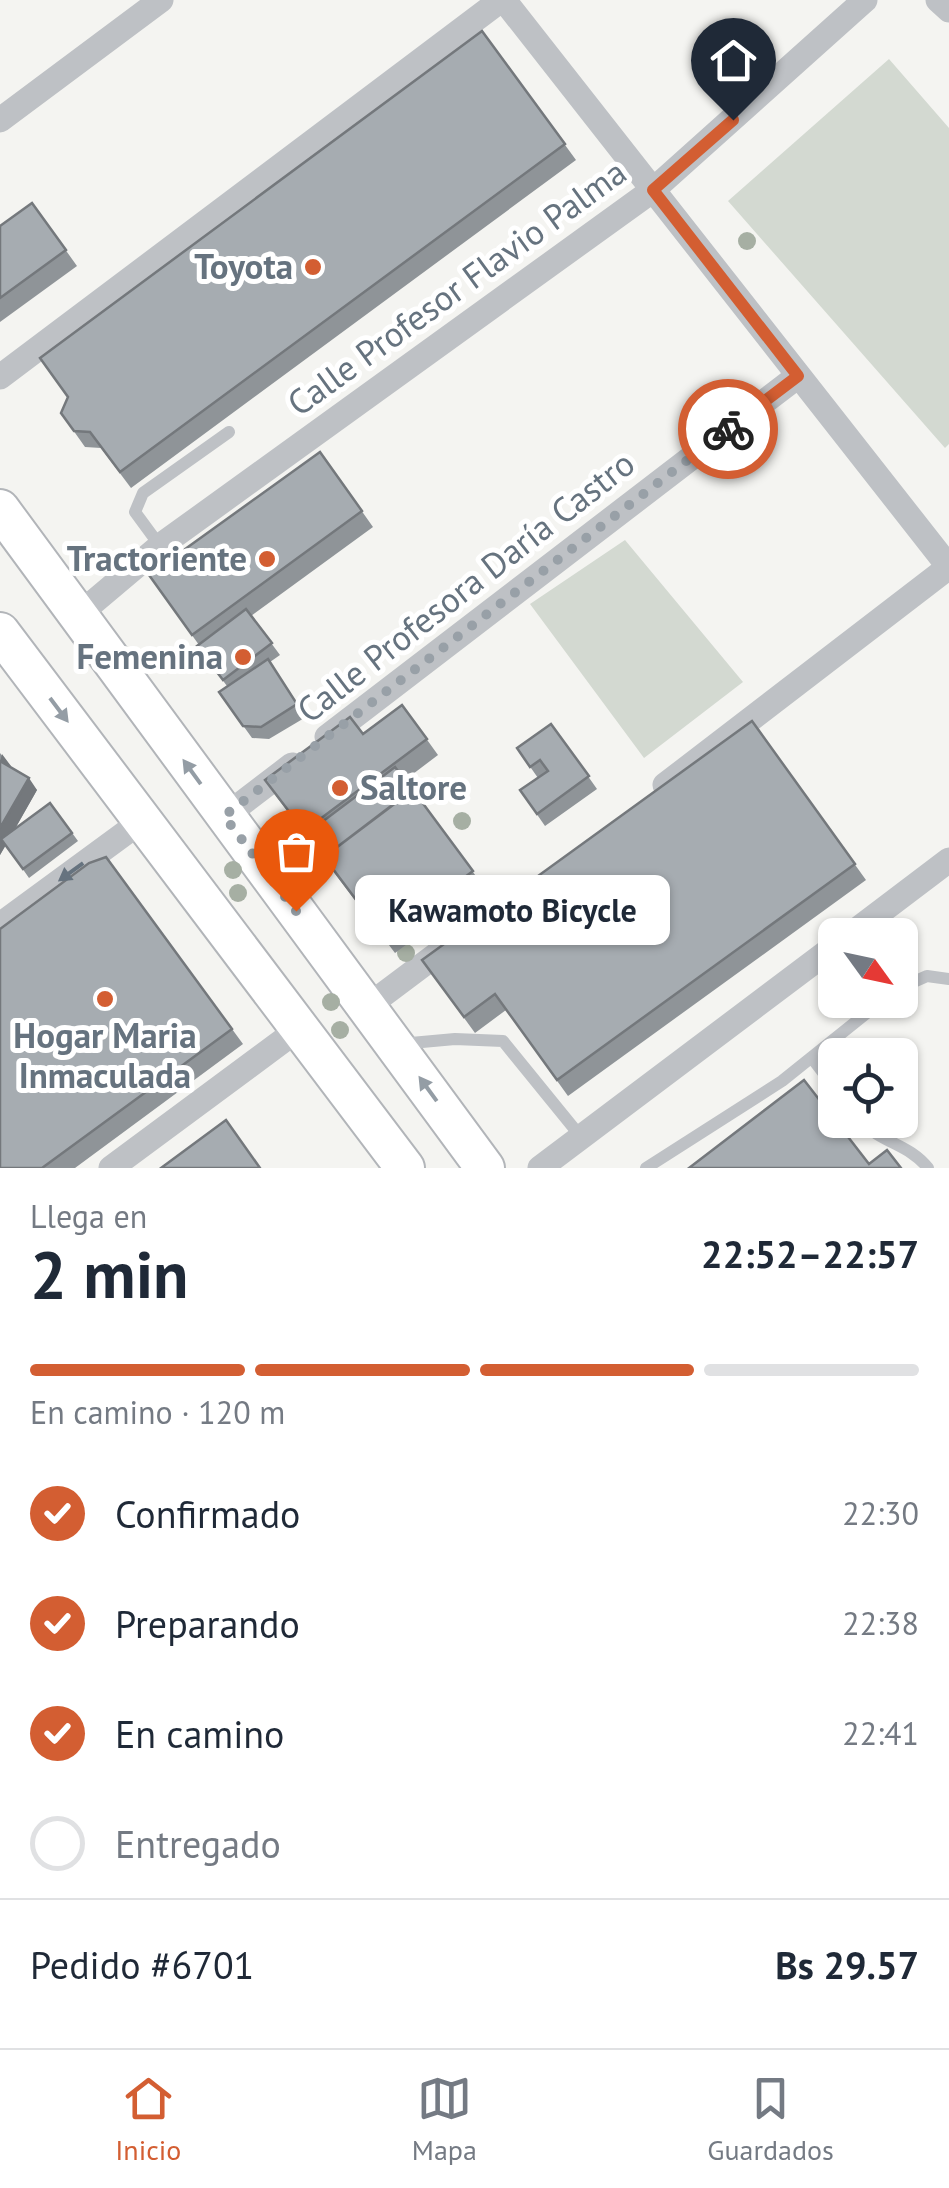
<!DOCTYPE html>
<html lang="es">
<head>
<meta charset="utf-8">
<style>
	body { margin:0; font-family:"PT Sans",sans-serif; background:#f6f6f7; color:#1f2937; height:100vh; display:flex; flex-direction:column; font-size:38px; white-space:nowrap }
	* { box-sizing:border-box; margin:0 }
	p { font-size:32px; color:#747a83 }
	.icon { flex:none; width:55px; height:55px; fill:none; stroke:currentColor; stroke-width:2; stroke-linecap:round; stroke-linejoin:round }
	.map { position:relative; height:1168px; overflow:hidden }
	.panel { display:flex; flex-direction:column; background:#fff; flex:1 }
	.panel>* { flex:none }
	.needle { width:65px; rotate:123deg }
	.buttons { position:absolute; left:818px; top:918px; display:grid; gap:20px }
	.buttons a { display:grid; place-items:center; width:100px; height:100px; border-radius:15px; background:#fff; box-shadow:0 2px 8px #0004; font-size:50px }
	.pin { position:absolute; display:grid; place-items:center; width:85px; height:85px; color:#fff; margin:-102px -42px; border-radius:50% 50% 50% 0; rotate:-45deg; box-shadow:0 0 10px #0007 }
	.pin .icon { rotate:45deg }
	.courier { position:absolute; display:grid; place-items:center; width:100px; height:100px; margin:-50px; border:8px solid #d35e32; border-radius:50%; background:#fff; color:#222; box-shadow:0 2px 12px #0007 }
	.bubble { position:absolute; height:70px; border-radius:15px; background:#fff; box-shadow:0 2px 8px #0004; font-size:32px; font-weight:700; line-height:70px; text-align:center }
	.headline em { font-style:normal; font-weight:700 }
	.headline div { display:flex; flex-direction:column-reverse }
	.headline { display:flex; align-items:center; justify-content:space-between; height:170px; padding:0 30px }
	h1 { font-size:65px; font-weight:700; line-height:75px }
	.bar { display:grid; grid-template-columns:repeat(4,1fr); gap:15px 10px; align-content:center; height:120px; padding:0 30px }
	.bar i { height:12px; border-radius:8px; background:#e0e1e3 }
	.bar .selected { background:#d35e32 }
	.bar p { grid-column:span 4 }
	.line { display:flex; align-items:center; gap:25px; padding:0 30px; border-top:2px solid #e0e1e3 }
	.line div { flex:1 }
	ol { padding:0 30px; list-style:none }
	li { display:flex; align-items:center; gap:30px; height:110px }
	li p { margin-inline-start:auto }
	li .icon { padding:10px; border-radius:50%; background:#d35e32; color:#fff; stroke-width:4 }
	li:last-child { color:#747a83 }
	li i { width:55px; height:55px; border:5px solid #e0e1e3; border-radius:50% }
	.menu { display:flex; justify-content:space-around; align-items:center; height:140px; border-top:2px solid #e0e1e3; background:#fff; font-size:28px; color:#747a83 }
	.menu a { display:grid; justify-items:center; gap:5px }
	.menu .selected { color:#d35e32 }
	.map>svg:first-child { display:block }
	.green { fill:#d3d9d1 }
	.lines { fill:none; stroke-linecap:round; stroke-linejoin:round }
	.primary-casing { stroke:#b2b5b9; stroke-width:42 }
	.lane { stroke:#bec1c5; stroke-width:12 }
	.street { stroke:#bec1c5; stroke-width:25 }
	.primary { stroke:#fff; stroke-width:38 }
	.tree { fill:#a6afa3 }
	.wall { fill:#8f9498 }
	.shaded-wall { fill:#74787c }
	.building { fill:#a6acb1; stroke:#74787c; stroke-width:2.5 }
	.oneway { fill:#949da5 }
	.oneway2 { fill:#66737f }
	.done { stroke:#98a0a7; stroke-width:10; stroke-dasharray:0 18 }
	.route { stroke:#d35e32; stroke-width:12 }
	.poi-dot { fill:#d35e32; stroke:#fff; stroke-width:4 }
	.labels { text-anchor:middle; stroke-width:10; stroke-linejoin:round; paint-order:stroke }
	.poi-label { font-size:35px; font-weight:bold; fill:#66737f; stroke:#fff; text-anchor:end }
	.street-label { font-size:35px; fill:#66737f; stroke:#fff }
</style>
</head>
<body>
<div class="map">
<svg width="949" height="1168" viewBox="0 0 949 1168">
	<rect width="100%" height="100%" fill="#f4f4f1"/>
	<!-- green -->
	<path class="green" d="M889,59L949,128V444L945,448L728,201Z
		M625,540L743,682L644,758L530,604Z"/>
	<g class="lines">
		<defs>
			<path id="primary" d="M0,509L485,1168
				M0,632L405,1168"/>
		</defs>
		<!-- primary casing -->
		<use href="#primary" class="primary-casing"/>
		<!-- lane -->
		<path class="lane" d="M160,546L135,512L143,493L229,432
			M900,988L927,976L949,979
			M400,1044L455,1039L503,1041L581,1137
			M812,1058L835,1088
			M860,1120C882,1144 908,1143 928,1168
			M646,1168L782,1081L883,1000"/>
		<!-- street -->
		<path class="street" d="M504,0L949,567L665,785
			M938,0L949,10
			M0,120L161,0
			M0,377L501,0
			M77,616L160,546L653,190L865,0
			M327,737L798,376
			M224,817L292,765
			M0,925L143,820
			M850,935L949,860
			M368,1006L452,943
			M111,1168L300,1028
			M540,1168L835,946"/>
		<!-- primary -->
		<use href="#primary" class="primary"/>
	</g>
	<!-- trees -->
	<g class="tree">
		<circle cx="747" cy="241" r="9"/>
		<circle cx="462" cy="821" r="9"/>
		<circle cx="233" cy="870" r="9"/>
		<circle cx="238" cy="893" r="9"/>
		<circle cx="406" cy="953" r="9"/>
		<circle cx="331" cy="1002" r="9"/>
		<circle cx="340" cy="1030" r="9"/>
	</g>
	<!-- wall -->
	<path class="wall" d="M482,31L576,160L131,488L101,448L85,447L61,413L68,397Z
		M32,203L77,266L0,322V226Z
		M320,452L373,527L251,616L280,655L270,662L306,717L269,739L252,738L219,692L227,686L197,646L199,645L149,575Z
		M402,705L438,755L405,780L484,887L395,953L276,796Z
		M752,721L866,880L568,1096L506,1010L475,1033L422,960Z
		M551,724L597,789L545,826L520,790L538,778L517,748Z
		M0,753L11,767L37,790L15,829L50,803L78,841L29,878L6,845L0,855Z
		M106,857L243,1044L75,1168H0Z"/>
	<!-- shaded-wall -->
	<path class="shaded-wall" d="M2,754L11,766L7,773L0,762Z
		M29,778L37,790L0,855V828Z"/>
	<!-- building -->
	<path class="building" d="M482,31L565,144L120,472L90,432L74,431L61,413L68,397L40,358Z
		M32,203L66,250L0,298V226Z
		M320,452L362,511L192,635L149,575Z
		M246,609L272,643L223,680L197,646Z
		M268,659L297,704L261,727L243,726L219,692Z
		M402,705L427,739L304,831L265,780L350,717L363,734Z
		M752,721L855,864L557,1080L495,994L464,1017L422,960Z
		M551,724L589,776L537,814L520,790L548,771L540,760L530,767L517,748Z
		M0,761L29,778L0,828Z
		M395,767L412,790L324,857L327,861L306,834Z
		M413,790L473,871L384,937L324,857Z
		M50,803L72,833L23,869L1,839Z
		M106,857L232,1029L42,1168H0V929L89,863Z
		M804,1080L869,1164L887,1150L901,1168H689Z
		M226,1120L260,1168H161Z"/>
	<!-- one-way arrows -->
	<defs><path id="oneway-solid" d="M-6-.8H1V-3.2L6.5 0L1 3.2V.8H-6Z" transform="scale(2.5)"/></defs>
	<g class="oneway">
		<use href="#oneway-solid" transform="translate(59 710) rotate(53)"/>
		<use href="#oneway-solid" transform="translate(192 772) rotate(-126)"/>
		<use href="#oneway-solid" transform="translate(428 1089) rotate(-126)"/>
	</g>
	<use class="oneway2" href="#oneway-solid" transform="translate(71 872) rotate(144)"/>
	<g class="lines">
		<!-- done -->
		<path class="done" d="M296,911L224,816L728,429"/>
		<!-- route -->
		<path class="route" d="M728,429L798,376L653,190L733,120"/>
	</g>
	<!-- markers -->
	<g class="poi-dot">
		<circle cx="313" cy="267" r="10"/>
		<circle cx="267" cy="559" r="10"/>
		<circle cx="243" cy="657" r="10"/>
		<circle cx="340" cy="788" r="10"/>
		<circle cx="105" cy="999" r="10"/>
	</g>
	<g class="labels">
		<!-- poi labels -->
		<g class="poi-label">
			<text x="293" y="279">Toyota</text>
			<text x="247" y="571">Tractoriente</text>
			<text x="223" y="669">Femenina</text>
			<text x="360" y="800" text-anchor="start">Saltore</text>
			<text x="105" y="1048" text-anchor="middle">Hogar Maria<tspan x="105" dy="40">Inmaculada</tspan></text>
		</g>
		<!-- street labels -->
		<g class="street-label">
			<text transform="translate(457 288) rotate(-36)" y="12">Calle Profesor Flavio Palma</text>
			<text transform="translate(466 587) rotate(-38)" y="12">Calle Profesora Daría Castro</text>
		</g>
	</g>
</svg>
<div class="buttons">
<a><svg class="needle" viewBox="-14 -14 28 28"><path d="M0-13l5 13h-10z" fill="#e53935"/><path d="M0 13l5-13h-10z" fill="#747a83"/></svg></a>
<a><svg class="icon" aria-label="locate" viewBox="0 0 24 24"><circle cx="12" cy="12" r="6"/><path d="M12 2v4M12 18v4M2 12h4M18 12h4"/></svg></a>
</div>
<div class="pin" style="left:296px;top:911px;background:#ea580c"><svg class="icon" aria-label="bag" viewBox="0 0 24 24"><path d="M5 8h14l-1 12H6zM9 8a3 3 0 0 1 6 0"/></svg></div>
<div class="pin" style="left:733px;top:120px;background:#1f2937"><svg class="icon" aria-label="home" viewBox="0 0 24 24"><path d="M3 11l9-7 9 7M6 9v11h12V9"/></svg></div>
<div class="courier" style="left:728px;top:429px"><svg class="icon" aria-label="bike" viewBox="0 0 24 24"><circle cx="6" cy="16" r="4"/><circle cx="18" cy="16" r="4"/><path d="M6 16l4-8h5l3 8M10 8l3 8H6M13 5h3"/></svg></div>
<div class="bubble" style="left:355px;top:875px;width:315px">Kawamoto Bicycle</div>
</div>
<section class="panel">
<div class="headline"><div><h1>2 min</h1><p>Llega en</p></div><em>22:52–22:57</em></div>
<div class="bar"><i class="selected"></i><i class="selected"></i><i class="selected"></i><i></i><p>En camino · 120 m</p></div>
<ol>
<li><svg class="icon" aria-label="check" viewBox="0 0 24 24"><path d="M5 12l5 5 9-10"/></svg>Confirmado<p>22:30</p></li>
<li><svg class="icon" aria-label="check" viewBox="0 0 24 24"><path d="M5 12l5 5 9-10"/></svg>Preparando<p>22:38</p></li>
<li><svg class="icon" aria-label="check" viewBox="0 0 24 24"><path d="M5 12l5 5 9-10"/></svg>En camino<p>22:41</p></li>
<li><i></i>Entregado</li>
</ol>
<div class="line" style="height:130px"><div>Pedido #6701</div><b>Bs 29.57</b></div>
</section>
<nav class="menu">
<a class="selected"><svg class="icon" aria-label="home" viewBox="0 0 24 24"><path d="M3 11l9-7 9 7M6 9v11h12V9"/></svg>Inicio</a>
<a><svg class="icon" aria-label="map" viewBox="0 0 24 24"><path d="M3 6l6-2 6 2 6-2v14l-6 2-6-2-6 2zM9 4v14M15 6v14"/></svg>Mapa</a>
<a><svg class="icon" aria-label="saved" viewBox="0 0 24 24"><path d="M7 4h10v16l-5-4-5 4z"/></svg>Guardados</a>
</nav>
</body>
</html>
